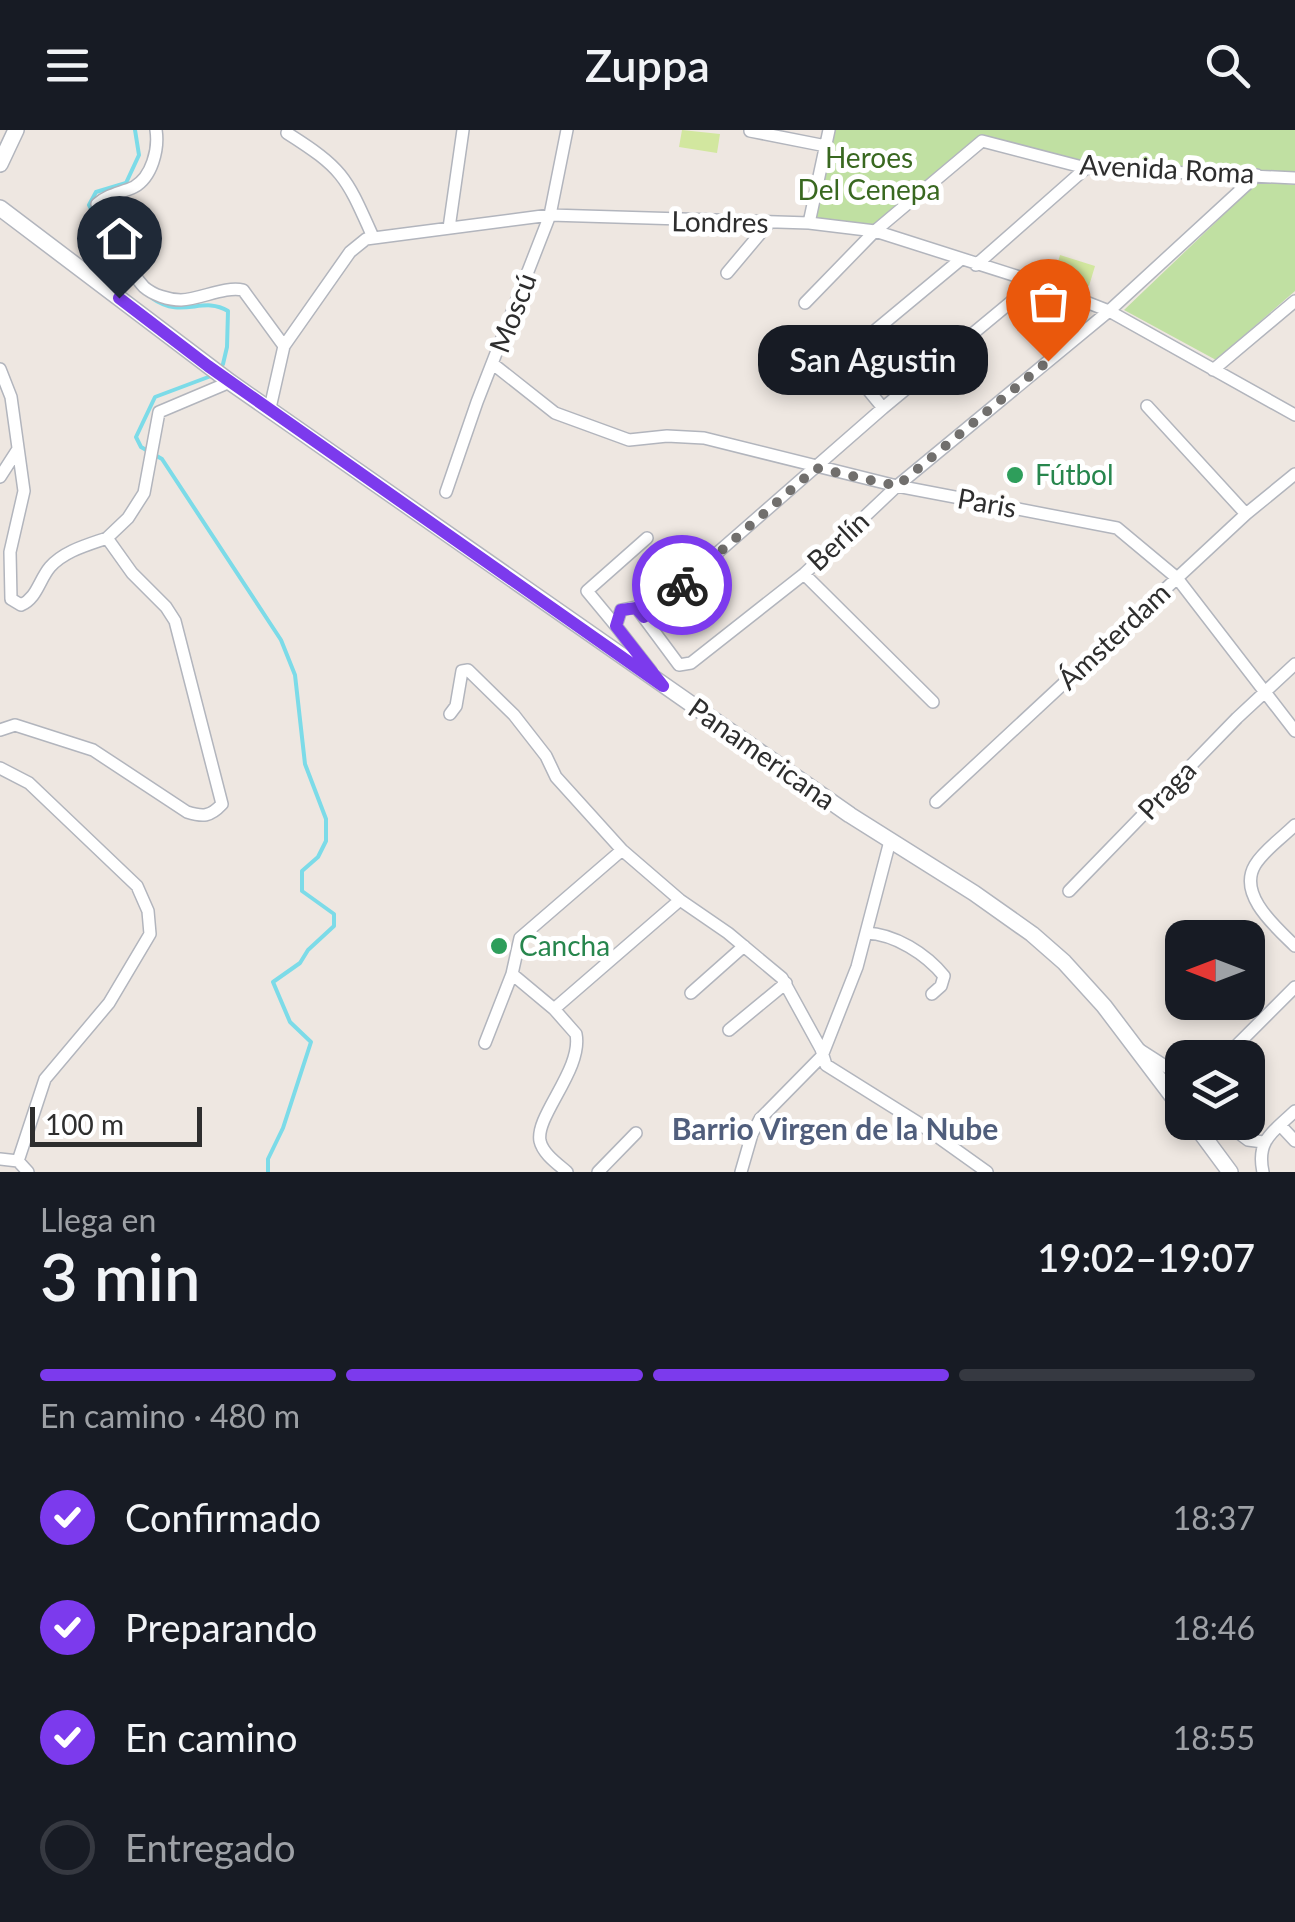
<!DOCTYPE html>
<html lang="es">
<head>
<meta charset="utf-8">
<style>
	body { margin:0; font-family:Lato,sans-serif; background:#242831; color:#f1f3f6; height:100vh; display:flex; flex-direction:column; font-size:38px; white-space:nowrap }
	* { box-sizing:border-box; margin:0 }
	p { font-size:32px; color:#9ea1a6 }
	.icon { flex:none; width:55px; height:55px; fill:none; stroke:currentColor; stroke-width:2; stroke-linecap:round; stroke-linejoin:round }
	.map { position:relative; height:1042px; overflow:hidden }
	.panel { display:flex; flex-direction:column; background:#171b24; flex:1 }
	.panel>* { flex:none }
	.needle { width:65px; rotate:270deg }
	.tools { position:absolute; left:1165px; top:790px; display:grid; gap:20px }
	.tools a { display:grid; place-items:center; width:100px; height:100px; border-radius:20px; background:#171b24; box-shadow:0 5px 15px #0003; font-size:50px }
	.scale { position:absolute; left:30px; bottom:25px; width:172px; box-sizing:border-box; padding-left:10px; border:5px solid #2e2e2e; border-top:0; font-size:28px; line-height:35px; white-space:nowrap; color:#2e2e2e; -webkit-text-stroke:8px #fff; paint-order:stroke }
	.pin { position:absolute; display:grid; place-items:center; width:85px; height:85px; color:#fff; margin:-102px -42px; border-radius:50% 50% 50% 0; rotate:-45deg; box-shadow:0 0 10px #0007 }
	.pin .icon { rotate:45deg }
	.courier { position:absolute; display:grid; place-items:center; width:100px; height:100px; margin:-50px; border:8px solid #7c3aed; border-radius:50%; background:#fff; color:#222; box-shadow:0 2px 12px #0007 }
	.bubble { position:absolute; height:70px; border-radius:30px; background:#171b24; box-shadow:0 5px 15px #0003; font-size:32px; font-weight:600; line-height:70px; text-align:center }
	.headline em { font-style:normal; font-weight:600 }
	.headline div { display:flex; flex-direction:column-reverse }
	.headline { display:flex; align-items:center; justify-content:space-between; height:170px; padding:0 40px }
	h1 { font-size:65px; font-weight:600; line-height:75px }
	.bar { display:grid; grid-template-columns:repeat(4,1fr); gap:15px 10px; align-content:center; height:120px; padding:0 40px }
	.bar i { height:12px; border-radius:8px; background:#363941 }
	.bar .current { background:#7c3aed }
	.bar p { grid-column:span 4 }
	ol { padding:0 40px; list-style:none }
	li { display:flex; align-items:center; gap:30px; height:110px }
	li p { margin-inline-start:auto }
	li .icon { padding:10px; border-radius:50%; background:#7c3aed; color:#fff; stroke-width:4 }
	li:last-child { color:#9ea1a6 }
	li i { width:55px; height:55px; border:5px solid #363941; border-radius:50% }
	header { display:flex; justify-content:space-between; align-items:center; height:130px; padding:0 40px; background:#171b24; font-size:45px; font-weight:600 }
	.map>svg:first-child { display:block }
	.green { fill:#c0e0a2 }
	.pitch { fill:#d2e79f }
	.lines { fill:none; stroke-linecap:round; stroke-linejoin:round }
	.stream { stroke:#7cdbe8; stroke-width:4 }
	.street-casing { stroke:#b2b5bd; stroke-width:14 }
	.secondary-casing { stroke:#b2b5bd; stroke-width:18 }
	.street { stroke:#fff; stroke-width:11 }
	.secondary { stroke:#fff; stroke-width:15 }
	.done { stroke:#716f6d; stroke-width:10; stroke-dasharray:0 18 }
	.route { stroke:#7c3aed; stroke-width:12 }
	.leisure-dot { fill:#2e9e5b; stroke:#fff; stroke-width:4 }
	.labels { text-anchor:middle; stroke-width:10; stroke-linejoin:round; paint-order:stroke }
	.park-label { font-size:28px; fill:#396820; stroke:#fff }
	.street-label { font-size:28px; fill:#2e2e2e; stroke:#fff }
	.leisure-label { font-size:28px; fill:#27864d; stroke:#fff; text-anchor:start }
	.neighbourhood-label { font-size:30px; font-weight:bold; fill:#505e7c; stroke:#fff }
</style>
</head>
<body>
<header><svg class="icon" aria-label="menu" viewBox="0 0 24 24"><path d="M4 6h16M4 12h16M4 18h16"/></svg>Zuppa<svg class="icon" aria-label="search" viewBox="0 0 24 24"><circle cx="10" cy="10" r="6"/><path d="M15 15l6 6"/></svg></header>
<div class="map">
<svg width="1295" height="1042" viewBox="0 0 1295 1042">
	<rect width="100%" height="100%" fill="#eee7e1"/>
	<!-- green -->
	<path class="green" d="M832,0H1295V48L1086,33L983,6L875,96L813,89Z
		M1259,51L1295,55V161L1216,230L1124,180Z"/>
	<!-- pitch -->
	<path class="pitch" d="M682,0L720,4L717,23L679,17Z
		M1060,125L1095,136L1089,156L1054,145Z"/>
	<g class="lines">
		<!-- stream -->
		<path class="stream" d="M109,114L89,75L96,62L126,53L139,25L135,0
			M121,135L133,152
			M152,168C183,190 202,165 228,181L227,217L223,234
			M211,246L155,267L136,307L141,317L162,329L281,510L295,545L305,634L326,689V711L318,727L302,741V761L334,784V796L308,820L300,833L273,852L290,892L311,912L283,998L268,1029V1042"/>
		<defs>
			<path id="street" d="M156,0C159,19 152,47 134,57C121,63 108,64 97,74C102,94 130,142 144,157C153,165 169,170 181,170C201,169 225,156 243,160L284,216
				M750,1L826,16
				M287,3C344,39 346,47 373,107
				M809,93L829,0
				M449,98L463,0
				M976,135L1086,38
				M727,143L769,93
				M805,173L875,101L982,11L1086,38L1295,48
				M493,234L555,283L629,310L667,306L704,308L897,356L1117,398L1177,448L1295,601
				M0,239L11,267L24,361L10,422L11,469L21,475C37,468 39,450 50,437C64,421 87,415 107,408
				M1213,240L1295,171
				M1147,276L1246,384
				M270,278L284,216L350,122L366,109L550,85L809,93L875,101L1035,152L1109,181L1295,285
				M883,278L842,228L960,130
				M0,347L18,319
				M446,362L477,272L550,85L567,0
				M804,444L933,572
				M644,487L883,278L1035,152
				M616,496L587,461L647,408
				M651,541L616,496L621,480L636,477L679,535L691,533L804,444L897,356L1109,181L1257,45
				M450,584L456,576L462,541L468,540L514,585L546,626L556,647L622,720L680,770L728,803L782,848L821,919L826,935L917,992L987,1042
				M0,600L15,595L93,620L187,682C203,687 210,687 222,674L175,491L166,477L132,443L107,408L128,388L144,363L159,282L230,252
				M0,638L29,653L137,756L148,781L150,804L109,873L45,949L18,1031
				M936,672L1246,384L1295,344
				M1295,695C1283,707 1264,720 1255,735C1237,765 1277,798 1295,816
				M1069,761L1237,588L1295,534
				M866,803C895,804 926,824 944,846L941,856L932,864
				M512,844L554,879L576,904C583,939 535,986 540,1011C543,1024 558,1034 567,1042
				M691,863L744,816
				M554,879L680,770
				M729,900L786,853
				M485,913L512,844L520,808L622,720
				M1140,920L1182,947
				M1224,928L1295,857
				M1224,992L1248,1010L1263,1012
				M1280,995L1295,1011
				M0,1029L18,1031L28,1042
				M598,1042L636,1003
				M741,1042L752,1004L760,989L822,926L857,837L890,711
				M1263,1042C1256,1010 1273,1002 1295,981"/>
			<path id="secondary" d="M0,34L16,0
				M0,78L230,252L850,685L974,763L1032,804L1064,832L1104,876L1182,979
				M1193,992L1230,1042"/>
		</defs>
		<!-- street casing -->
		<use href="#street" class="street-casing"/>
		<!-- secondary casing -->
		<use href="#secondary" class="secondary-casing"/>
		<!-- street -->
		<use href="#street" class="street"/>
		<!-- secondary -->
		<use href="#secondary" class="secondary"/>
	</g>
	<g class="lines">
		<!-- done -->
		<path class="done" d="M682,455L816,338L897,356L1048,231"/>
		<!-- route -->
		<path class="route" d="M119,168L208,236L663,556L616,496L621,480L636,478L644,487L682,455"/>
	</g>
	<!-- markers -->
	<g class="leisure-dot">
		<circle cx="1015" cy="345" r="10"/>
		<circle cx="499" cy="816" r="10"/>
	</g>
	<g class="labels">
		<!-- park labels -->
		<g class="park-label">
			<text x="869" y="38">Heroes<tspan x="869" dy="32">Del Cenepa</tspan></text>
		</g>
		<!-- street labels -->
		<g class="street-label">
			<text transform="translate(1167 39) rotate(3)" y="10">Avenida Roma</text>
			<text transform="translate(720 92) rotate(1)" y="10">Londres</text>
			<text transform="translate(513 183) rotate(-69)" y="10">Moscú</text>
			<text transform="translate(987 373) rotate(10)" y="10">Paris</text>
			<text transform="translate(838 411) rotate(-43)" y="10">Berlín</text>
			<text transform="translate(1114 506) rotate(-43)" y="10">Ámsterdam</text>
			<text transform="translate(762 624) rotate(35)" y="10">Panamericana</text>
			<text transform="translate(1167 660) rotate(-46)" y="10">Praga</text>
		</g>
		<!-- leisure labels -->
		<g class="leisure-label">
			<text x="1035" y="355">Fútbol</text>
			<text x="519" y="826">Cancha</text>
		</g>
		<!-- neighbourhood labels -->
		<g class="neighbourhood-label">
			<text x="835" y="1010">Barrio Virgen de la Nube</text>
		</g>
	</g>
</svg>
<div class="tools">
<a><svg class="needle" viewBox="-14 -14 28 28"><path d="M0-13l5 13h-10z" fill="#e53935"/><path d="M0 13l5-13h-10z" fill="#9ea1a6"/></svg></a>
<a><svg class="icon" aria-label="layers" viewBox="0 0 24 24"><path d="M12 4l9 5-9 5-9-5zM3 14l9 5 9-5"/></svg></a>
</div>
<div class="scale">100 m</div>
<div class="pin" style="left:1048px;top:231px;background:#ea580c"><svg class="icon" aria-label="bag" viewBox="0 0 24 24"><path d="M5 8h14l-1 12H6zM9 8a3 3 0 0 1 6 0"/></svg></div>
<div class="pin" style="left:119px;top:168px;background:#1f2937"><svg class="icon" aria-label="home" viewBox="0 0 24 24"><path d="M3 11l9-7 9 7M6 9v11h12V9"/></svg></div>
<div class="courier" style="left:682px;top:455px"><svg class="icon" aria-label="bike" viewBox="0 0 24 24"><circle cx="6" cy="16" r="4"/><circle cx="18" cy="16" r="4"/><path d="M6 16l4-8h5l3 8M10 8l3 8H6M13 5h3"/></svg></div>
<div class="bubble" style="left:758px;top:195px;width:230px">San Agustin</div>
</div>
<section class="panel">
<div class="headline"><div><h1>3 min</h1><p>Llega en</p></div><em>19:02–19:07</em></div>
<div class="bar"><i class="current"></i><i class="current"></i><i class="current"></i><i></i><p>En camino · 480 m</p></div>
<ol>
<li><svg class="icon" aria-label="check" viewBox="0 0 24 24"><path d="M5 12l5 5 9-10"/></svg>Confirmado<p>18:37</p></li>
<li><svg class="icon" aria-label="check" viewBox="0 0 24 24"><path d="M5 12l5 5 9-10"/></svg>Preparando<p>18:46</p></li>
<li><svg class="icon" aria-label="check" viewBox="0 0 24 24"><path d="M5 12l5 5 9-10"/></svg>En camino<p>18:55</p></li>
<li><i></i>Entregado</li>
</ol>
</section>
</body>
</html>
